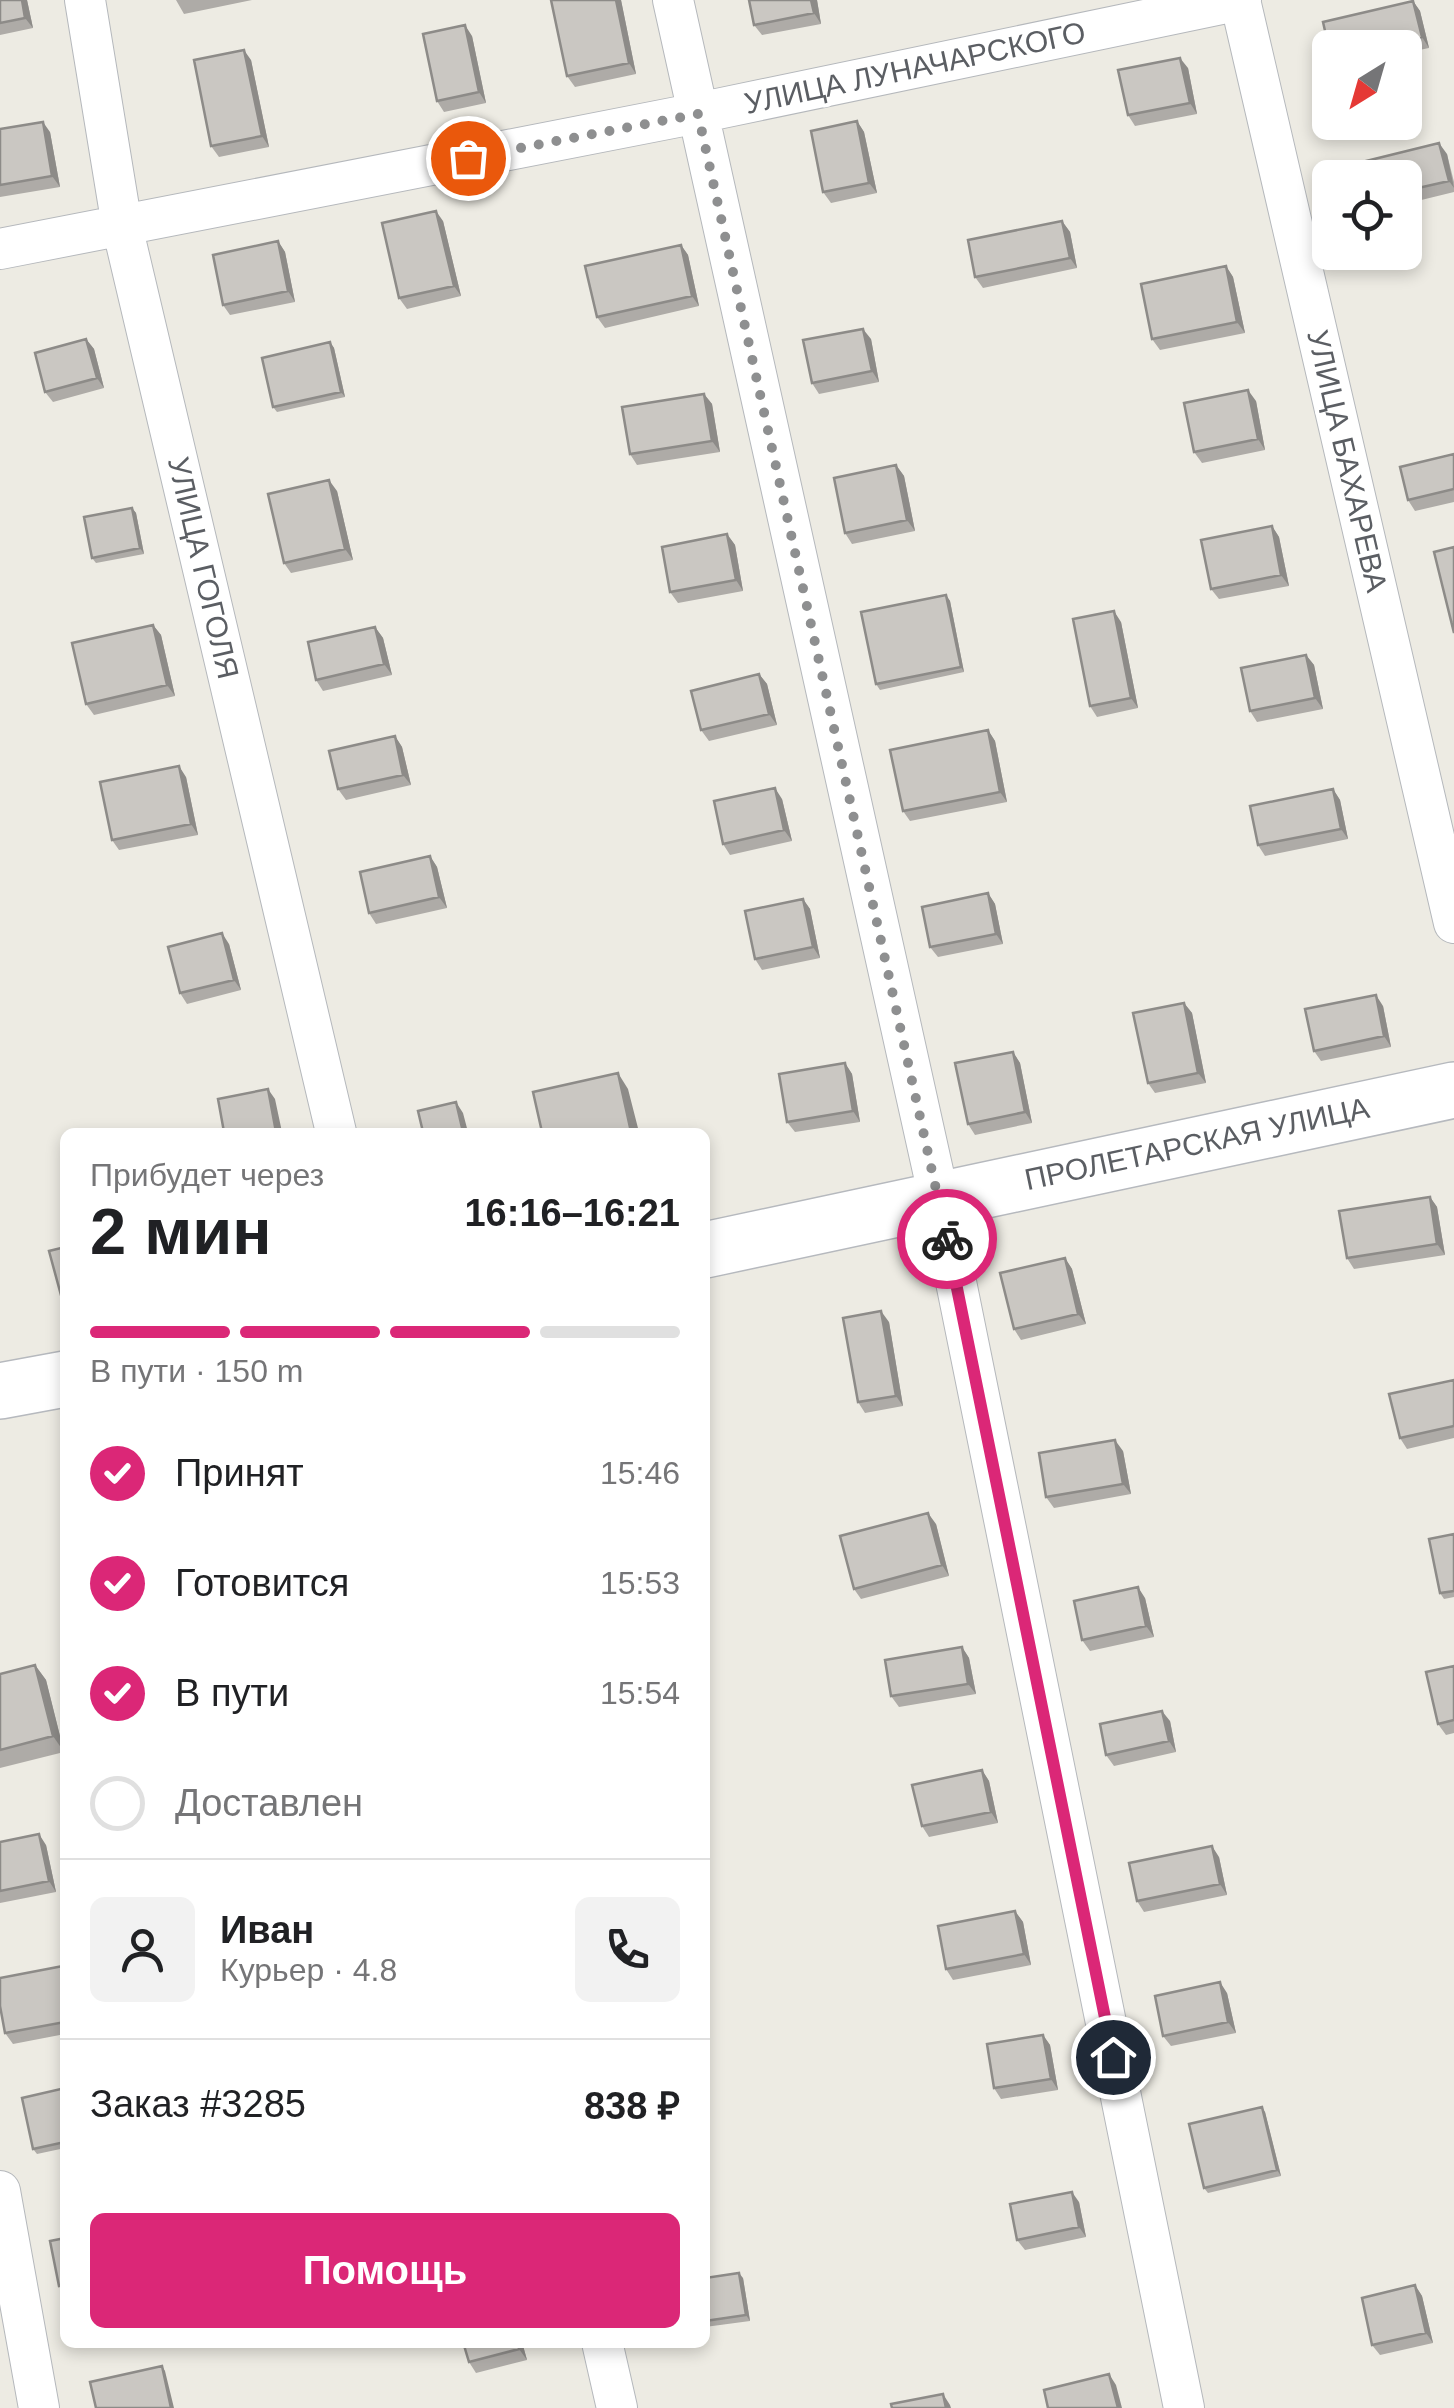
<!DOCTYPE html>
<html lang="ru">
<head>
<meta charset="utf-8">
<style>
	body { margin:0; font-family:Helvetica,sans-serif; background:#f2f2f2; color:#202124; height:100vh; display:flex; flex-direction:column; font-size:38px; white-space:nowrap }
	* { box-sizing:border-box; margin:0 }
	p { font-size:32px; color:#757577 }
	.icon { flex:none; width:55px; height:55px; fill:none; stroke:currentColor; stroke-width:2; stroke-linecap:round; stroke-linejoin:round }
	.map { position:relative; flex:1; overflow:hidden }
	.sheet { position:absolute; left:60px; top:1128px; width:650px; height:1220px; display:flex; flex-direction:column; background:#fff; border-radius:15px; box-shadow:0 5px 15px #0003 }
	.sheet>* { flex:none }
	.needle { width:65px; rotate:217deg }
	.buttons { position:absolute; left:1312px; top:30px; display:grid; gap:20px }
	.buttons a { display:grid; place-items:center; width:110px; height:110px; border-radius:15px; background:#fff; box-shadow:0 5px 15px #0003; font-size:50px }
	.pin { position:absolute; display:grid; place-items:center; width:85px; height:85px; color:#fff; margin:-42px; border:5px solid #fff; border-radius:50%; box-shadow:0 2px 10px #0007 }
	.courier { position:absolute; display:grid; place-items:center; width:100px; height:100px; margin:-50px; border:8px solid #db2777; border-radius:50%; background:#fff; color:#222; box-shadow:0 2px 12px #0007 }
	.head em { font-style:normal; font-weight:700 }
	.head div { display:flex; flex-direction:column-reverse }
	.head { display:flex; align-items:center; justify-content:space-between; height:170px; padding:0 30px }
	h1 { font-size:65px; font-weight:700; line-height:75px }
	.bar { display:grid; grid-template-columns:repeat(4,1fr); gap:15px 10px; align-content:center; height:120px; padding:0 30px }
	.bar i { height:12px; border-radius:8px; background:#e0e0e0 }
	.bar .active { background:#db2777 }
	.bar p { grid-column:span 4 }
	.line { display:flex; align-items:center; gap:25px; padding:0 30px; border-top:2px solid #e0e0e0 }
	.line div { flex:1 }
	.round { display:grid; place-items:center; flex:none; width:105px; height:105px; border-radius:15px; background:#f2f2f2 }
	ol { padding:0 30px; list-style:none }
	li { display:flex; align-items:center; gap:30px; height:110px }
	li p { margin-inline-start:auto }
	li .icon { padding:10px; border-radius:50%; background:#db2777; color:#fff; stroke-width:4 }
	li:last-child { color:#757577 }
	li i { width:55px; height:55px; border:5px solid #e0e0e0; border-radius:50% }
	.action { display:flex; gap:20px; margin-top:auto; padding:20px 30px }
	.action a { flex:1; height:115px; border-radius:15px; background:#db2777; color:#fff; font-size:40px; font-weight:700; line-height:115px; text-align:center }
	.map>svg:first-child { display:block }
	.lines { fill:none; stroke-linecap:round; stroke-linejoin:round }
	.street-casing { stroke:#b5b8bc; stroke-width:42 }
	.secondary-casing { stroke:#b6b9be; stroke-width:58 }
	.street { stroke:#fff; stroke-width:40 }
	.secondary { stroke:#fff; stroke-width:55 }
	.wall { fill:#aeaba7 }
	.shaded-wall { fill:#8d8b88 }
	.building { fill:#cac7c2; stroke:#8d8b88; stroke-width:2.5 }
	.done { stroke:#8e8f90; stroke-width:10; stroke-dasharray:0 18 }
	.route { stroke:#db2777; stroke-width:12 }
	.labels { text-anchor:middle; stroke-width:8; stroke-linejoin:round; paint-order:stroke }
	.street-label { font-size:30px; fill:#5b5e63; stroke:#fff }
</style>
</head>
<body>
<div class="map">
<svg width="1454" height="2408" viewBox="0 0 1454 2408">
	<rect width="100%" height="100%" fill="#edebe3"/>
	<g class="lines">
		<defs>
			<path id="street" d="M85,0L122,226L336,1132
				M673,0L939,1198L1184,2408
				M1240,0L1454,923
				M0,249L698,113L1241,0
				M0,2191L39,2408
				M602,2342L617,2408"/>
			<path id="secondary" d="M705,1250L1454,1090
				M0,1391L65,1379"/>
		</defs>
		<!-- street casing -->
		<use href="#street" class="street-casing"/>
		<!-- secondary casing -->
		<use href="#secondary" class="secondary-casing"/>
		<!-- street -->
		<use href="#street" class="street"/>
		<!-- secondary -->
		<use href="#secondary" class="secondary"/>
	</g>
	<!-- wall -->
	<path class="wall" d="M0,0H27L33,28L0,35Z
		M176,0H252L184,14Z
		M621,0L636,74L575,87L567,76Z
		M749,0H817L821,24L762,35L754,25Z
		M1413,1L1420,11L1429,48L1405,53V48H1330Z
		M472,36L486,103L444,112L437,101Z
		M251,60L269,147L219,157L211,146Z
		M1188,68L1197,114L1135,126L1128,115Z
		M857,121L864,132L877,193L831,203L823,192Z
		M0,129L50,132L60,187L0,197Z
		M1447,154L1454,182V192L1405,204V178Z
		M443,221L461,296L407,309L399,298Z
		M1062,221L1070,232L1077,268L983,288L975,277Z
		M278,241L285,252L295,302L230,315L223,305Z
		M681,245L688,255L699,306L605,328L597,317Z
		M1226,266L1233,277L1245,333L1160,350L1152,339Z
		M86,339L94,349L104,388L53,402L45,392Z
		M871,339L879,382L819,394L812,383Z
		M330,342L334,348L345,397L277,412L273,407Z
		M704,394L712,404L720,452L637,465L630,454Z
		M1256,401L1265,450L1202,463L1194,452Z
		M1454,454V502L1415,511L1408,500Z
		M896,465L904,476L915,531L852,544L845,533Z
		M337,491L353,560L291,573L284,563Z
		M132,508L136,513L144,554L96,563L92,558Z
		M1272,526L1279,537L1289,586L1219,599L1211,589Z
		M727,534L735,545L743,591L678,603L670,592Z
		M946,595L950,601L964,672L880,690L876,684Z
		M1121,622L1138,708L1097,717L1090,706Z
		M153,625L161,635L175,696L94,715L86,704Z
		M375,627L383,638L392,675L323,691L316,680Z
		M1306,655L1314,665L1323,709L1257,722L1250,711Z
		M759,674L767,684L777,725L709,741L701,730Z
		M988,730L995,741L1007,802L910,821L903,811Z
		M395,736L402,747L411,785L346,800L338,789Z
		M186,777L198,835L119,850L112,840Z
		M1333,789L1340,800L1348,839L1265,856L1258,845Z
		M782,799L792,841L730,855L723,844Z
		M430,856L437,867L447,908L376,924L369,913Z
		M988,893L995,904L1003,944L938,957L930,947Z
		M803,899L810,909L820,958L762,970L755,959Z
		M229,944L241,990L187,1004L180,993Z
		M1184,1003L1192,1013L1206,1083L1155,1093L1148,1083Z
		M1383,1006L1391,1047L1321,1061L1314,1051Z
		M1013,1052L1020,1063L1032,1123L975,1135L968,1124Z
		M845,1063L852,1074L860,1122L795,1132L787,1122Z
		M1430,1197L1437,1207L1445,1255L1354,1269L1347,1258Z
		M1065,1258L1072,1269L1086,1324L1021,1340L1014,1329Z
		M889,1322L903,1406L865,1413L858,1402Z
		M1454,1380V1438L1407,1449L1400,1438Z
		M1123,1451L1131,1494L1054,1508L1046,1497Z
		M936,1524L949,1576L861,1599L854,1589Z
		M1454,1534V1597L1444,1599L1440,1593Z
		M1145,1598L1154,1637L1090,1651L1082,1640Z
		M962,1647L969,1658L976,1694L899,1707L891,1696Z
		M35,1665L46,1680L64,1752L0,1768V1674Z
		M1454,1666V1733L1446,1735L1438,1724Z
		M1170,1721L1176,1752L1114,1766L1106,1755Z
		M982,1770L989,1781L998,1823L929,1837L922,1826Z
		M0,1842L46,1845L56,1892L0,1903Z
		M1219,1857L1227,1895L1144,1912L1137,1901Z
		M1015,1911L1023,1922L1031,1965L953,1980L946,1969Z
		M63,1966L65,1968V2034L13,2044L5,2033Z
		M1227,1993L1236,2033L1171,2046L1163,2036Z
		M1043,2035L1050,2045L1058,2090L1001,2099L994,2088Z
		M65,2088V2148L37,2154L33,2149Z
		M1265,2112L1281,2176L1208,2193L1204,2188Z
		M1079,2202L1086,2237L1025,2250L1017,2240Z
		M705,2278H743L750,2321L705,2327Z
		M1415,2285L1422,2296L1433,2343L1380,2355L1372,2345Z
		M463,2342H522L527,2360L476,2373L469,2362Z"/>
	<!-- shaded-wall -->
	<path class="shaded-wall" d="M22,0H27L33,28L25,18Z
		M616,0H621L636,74L629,63Z
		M811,0H817L821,24L814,13Z
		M1413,1L1420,11L1429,48L1422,37Z
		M465,25L472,36L486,103L479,92Z
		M244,50L251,60L269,147L262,136Z
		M1180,58L1188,68L1197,114L1190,103Z
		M857,121L864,132L877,193L869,183Z
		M43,122L50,132L60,187L52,176Z
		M1439,143L1447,154L1454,188L1449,181Z
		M436,211L443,221L461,296L454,286Z
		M1062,221L1070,232L1077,268L1070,258Z
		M278,241L285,252L295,302L288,291Z
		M681,245L688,255L699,306L692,296Z
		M1226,266L1233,277L1245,333L1237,322Z
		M863,329L871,339L879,382L872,371Z
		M86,339L94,349L104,388L97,378Z
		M330,342L334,348L345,397L341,392Z
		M1248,390L1256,401L1265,450L1258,439Z
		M704,394L712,404L720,452L712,441Z
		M896,465L904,476L915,531L907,520Z
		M329,480L337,491L353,560L345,549Z
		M132,508L136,513L144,554L140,548Z
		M1272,526L1279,537L1289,586L1281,575Z
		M727,534L735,545L743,591L736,580Z
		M946,595L950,601L964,672L961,667Z
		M1114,611L1121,622L1138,708L1131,698Z
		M153,625L161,635L175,696L167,685Z
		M375,627L383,638L392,675L384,664Z
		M1306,655L1314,665L1323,709L1315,698Z
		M759,674L767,684L777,725L769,714Z
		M988,730L995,741L1007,802L1000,792Z
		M395,736L402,747L411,785L403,775Z
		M179,766L186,777L198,835L191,824Z
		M775,788L782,799L792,841L784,830Z
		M1333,789L1340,800L1348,839L1341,829Z
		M430,856L437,867L447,908L439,897Z
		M988,893L995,904L1003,944L996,934Z
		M803,899L810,909L820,958L813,947Z
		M222,933L229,944L241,990L234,980Z
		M1376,995L1383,1006L1391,1047L1384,1036Z
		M1184,1003L1192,1013L1206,1083L1198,1073Z
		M1013,1052L1020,1063L1032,1123L1025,1112Z
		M845,1063L852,1074L860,1122L853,1111Z
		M618,1073L628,1089L639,1132H631Z
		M268,1089L275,1099L282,1132H276Z
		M456,1102L463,1113L468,1132H463Z
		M1430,1197L1437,1207L1445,1255L1437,1244Z
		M1065,1258L1072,1269L1086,1324L1078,1314Z
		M881,1311L889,1322L903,1406L896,1396Z
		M1115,1440L1123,1451L1131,1494L1123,1484Z
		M928,1513L936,1524L949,1576L942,1565Z
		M1138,1587L1145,1598L1154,1637L1146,1626Z
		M962,1647L969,1658L976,1694L968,1684Z
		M35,1665L46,1680L64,1752L53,1736Z
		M1162,1711L1170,1721L1176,1752L1169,1741Z
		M982,1770L989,1781L998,1823L991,1812Z
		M39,1834L46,1845L56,1892L49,1881Z
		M1212,1846L1219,1857L1227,1895L1220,1884Z
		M1015,1911L1023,1922L1031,1965L1024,1954Z
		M1220,1982L1227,1993L1236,2033L1228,2022Z
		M1043,2035L1050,2045L1058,2090L1051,2079Z
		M1262,2107L1265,2112L1281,2176L1277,2170Z
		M1072,2192L1079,2202L1086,2237L1079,2227Z
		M739,2273L743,2278L750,2321L746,2315Z
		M1415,2285L1422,2296L1433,2343L1426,2333Z
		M517,2342H522L527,2360L519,2349Z
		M162,2366L165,2371L174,2408H171Z
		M1109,2374L1116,2385L1122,2408H1118Z
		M943,2394L950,2405L951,2408H946Z"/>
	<!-- building -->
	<path class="building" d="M0,0H22L25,18L0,23Z
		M551,0H616L629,63L567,76Z
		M749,0H811L814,13L754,25Z
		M1413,1L1422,37L1378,48H1330V53L1323,22Z
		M465,25L479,92L437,101L423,34Z
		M244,50L262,136L211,146L194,60Z
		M1180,58L1190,103L1128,115L1118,70Z
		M857,121L869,183L823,192L811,131Z
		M43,122L52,176L0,185V129Z
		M1439,143L1449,181L1405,191V178H1349L1346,166Z
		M436,211L454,286L399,298L382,223Z
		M1062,221L1070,258L975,277L968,240Z
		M278,241L288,291L223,305L213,255Z
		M681,245L692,296L597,317L585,266Z
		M1226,266L1237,322L1152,339L1141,284Z
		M863,329L872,371L812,383L803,340Z
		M86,339L97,378L45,392L35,353Z
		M330,342L341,392L273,407L262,358Z
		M1248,390L1258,439L1194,452L1184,403Z
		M704,394L712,441L630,454L622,407Z
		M1454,454V489L1408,500L1400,467Z
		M896,465L907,520L845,533L834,478Z
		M329,480L345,549L284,563L268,494Z
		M132,508L140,548L92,558L84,517Z
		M1272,526L1281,575L1211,589L1201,540Z
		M727,534L736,580L670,592L662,547Z
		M1454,547V633L1434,552Z
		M946,595L961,667L876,684L861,612Z
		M1114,611L1131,698L1090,706L1073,619Z
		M153,625L167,685L86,704L72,643Z
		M375,627L384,664L316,680L308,642Z
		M1306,655L1315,698L1250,711L1241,668Z
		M759,674L769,714L701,730L691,691Z
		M988,730L1000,792L903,811L890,750Z
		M395,736L403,775L338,789L329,751Z
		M179,766L191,824L112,840L100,782Z
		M775,788L784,830L723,844L714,801Z
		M1333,789L1341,829L1258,845L1250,806Z
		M430,856L439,897L369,913L360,872Z
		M988,893L996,934L930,947L922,907Z
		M803,899L813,947L755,959L745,911Z
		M222,933L234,980L180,993L168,947Z
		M1376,995L1384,1036L1314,1051L1305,1009Z
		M1184,1003L1198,1073L1148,1083L1133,1013Z
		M1013,1052L1025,1112L968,1124L955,1063Z
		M845,1063L853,1111L787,1122L779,1074Z
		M618,1073L631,1132H542L533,1092Z
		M268,1089L276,1132H224L218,1099Z
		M456,1102L463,1132H423L418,1111Z
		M1430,1197L1437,1244L1347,1258L1339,1211Z
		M65,1247V1310L49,1251Z
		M1065,1258L1078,1314L1014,1329L1000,1273Z
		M881,1311L896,1396L858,1402L843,1318Z
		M1454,1380V1426L1400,1438L1389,1394Z
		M1115,1440L1123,1484L1046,1497L1039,1453Z
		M928,1513L942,1565L854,1589L840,1536Z
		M1454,1534V1591L1440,1593L1429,1539Z
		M1138,1587L1146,1626L1082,1640L1074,1601Z
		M962,1647L968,1684L891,1696L885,1660Z
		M35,1665L53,1736L0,1750V1674Z
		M1454,1666V1720L1438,1724L1426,1672Z
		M1162,1711L1169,1741L1106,1755L1100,1724Z
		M982,1770L991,1812L922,1826L912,1785Z
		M39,1834L49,1881L0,1891V1842Z
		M1212,1846L1220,1884L1137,1901L1129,1863Z
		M1015,1911L1024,1954L946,1969L938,1926Z
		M63,1966L65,1975V2022L5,2033L0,2006V1978Z
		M1220,1982L1228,2022L1163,2036L1155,1996Z
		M1043,2035L1051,2079L994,2088L987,2044Z
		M65,2088V2142L33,2149L22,2098Z
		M1262,2107L1277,2170L1204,2188L1189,2124Z
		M1072,2192L1079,2227L1017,2240L1010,2204Z
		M65,2238V2285L59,2286L50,2241Z
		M739,2273L746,2315L705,2321V2278Z
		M1415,2285L1426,2333L1372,2345L1362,2298Z
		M463,2342H517L519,2349L469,2362Z
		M162,2366L171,2408H96L90,2382Z
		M1109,2374L1118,2408H1048L1044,2390Z
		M943,2394L946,2408H892L891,2404Z"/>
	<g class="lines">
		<!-- done -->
		<path class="done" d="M468,158L698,114L947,1239"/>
		<!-- route -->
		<path class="route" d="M947,1239L1113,2057"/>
	</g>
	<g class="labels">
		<!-- street labels -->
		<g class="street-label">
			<text transform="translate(915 68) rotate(-12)" y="10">УЛИЦА ЛУНАЧАРСКОГО</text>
			<text transform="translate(1347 461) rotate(77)" y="10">УЛИЦА БАХАРЕВА</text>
			<text transform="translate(203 568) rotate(77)" y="10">УЛИЦА ГОГОЛЯ</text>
			<text transform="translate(1197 1144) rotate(-12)" y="10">ПРОЛЕТАРСКАЯ УЛИЦА</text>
		</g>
	</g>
</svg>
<div class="buttons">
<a><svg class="needle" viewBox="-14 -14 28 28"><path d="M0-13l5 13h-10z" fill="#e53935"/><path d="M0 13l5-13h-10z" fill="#757577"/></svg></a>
<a><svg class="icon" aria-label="locate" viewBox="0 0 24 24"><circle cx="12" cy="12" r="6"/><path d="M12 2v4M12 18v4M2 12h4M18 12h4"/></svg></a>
</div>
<div class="pin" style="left:468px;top:158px;background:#ea580c"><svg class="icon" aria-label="bag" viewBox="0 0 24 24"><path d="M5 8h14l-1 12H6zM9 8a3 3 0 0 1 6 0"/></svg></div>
<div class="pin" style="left:1113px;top:2057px;background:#1f2937"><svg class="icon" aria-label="home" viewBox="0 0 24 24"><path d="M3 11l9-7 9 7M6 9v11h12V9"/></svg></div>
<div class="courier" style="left:947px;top:1239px"><svg class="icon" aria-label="bike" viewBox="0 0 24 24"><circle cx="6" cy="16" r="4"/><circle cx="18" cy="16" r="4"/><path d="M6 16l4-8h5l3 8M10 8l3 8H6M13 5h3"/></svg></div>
<section class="sheet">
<div class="head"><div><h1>2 мин</h1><p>Прибудет через</p></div><em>16:16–16:21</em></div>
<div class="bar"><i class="active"></i><i class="active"></i><i class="active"></i><i></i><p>В пути · 150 m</p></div>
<ol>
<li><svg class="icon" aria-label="check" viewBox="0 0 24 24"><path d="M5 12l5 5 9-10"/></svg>Принят<p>15:46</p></li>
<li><svg class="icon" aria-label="check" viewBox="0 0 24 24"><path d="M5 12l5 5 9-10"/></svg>Готовится<p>15:53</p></li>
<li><svg class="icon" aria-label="check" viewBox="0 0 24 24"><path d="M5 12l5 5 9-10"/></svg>В пути<p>15:54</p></li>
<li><i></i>Доставлен</li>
</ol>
<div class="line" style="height:180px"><a class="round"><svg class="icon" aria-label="person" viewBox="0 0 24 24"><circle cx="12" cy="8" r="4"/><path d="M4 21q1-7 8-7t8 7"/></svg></a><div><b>Иван</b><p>Курьер · 4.8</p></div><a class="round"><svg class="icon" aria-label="phone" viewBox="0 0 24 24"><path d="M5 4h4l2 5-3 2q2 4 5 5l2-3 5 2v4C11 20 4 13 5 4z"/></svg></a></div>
<div class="line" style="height:130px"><div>Заказ #3285</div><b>838 ₽</b></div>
<div class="action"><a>Помощь</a></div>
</section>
</div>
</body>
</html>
